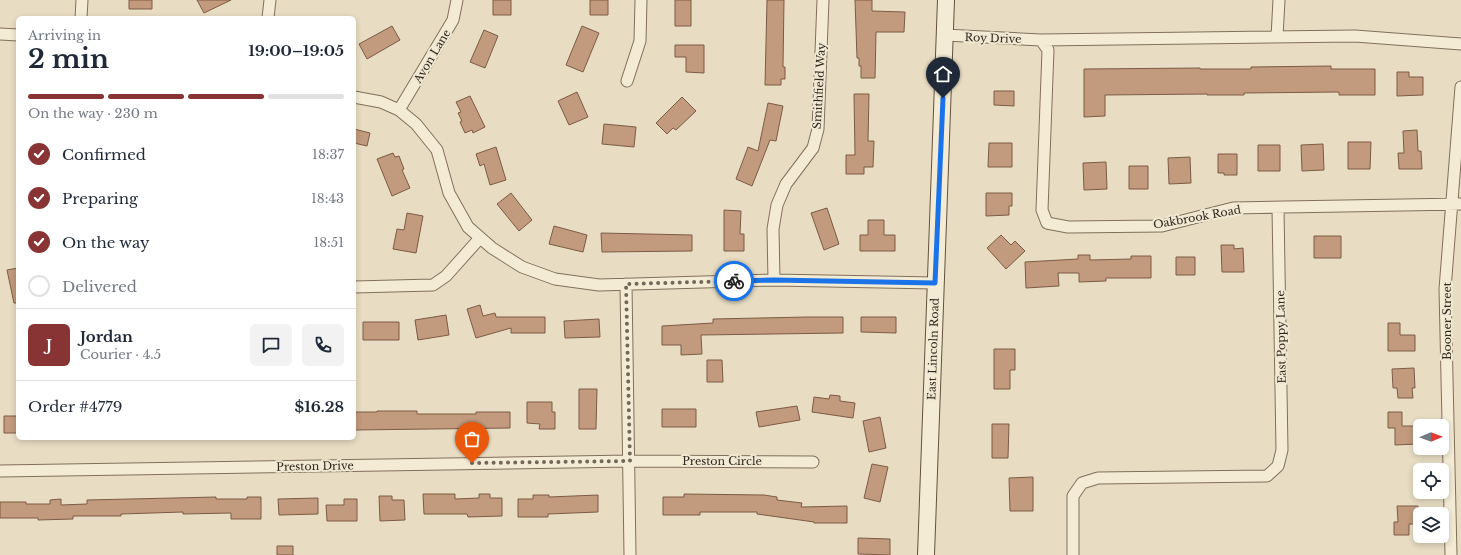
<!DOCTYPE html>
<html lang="en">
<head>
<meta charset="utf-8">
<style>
	body { margin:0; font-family:"Libre Baskerville",serif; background:#f2f2f3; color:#1f2937; height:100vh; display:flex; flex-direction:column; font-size:15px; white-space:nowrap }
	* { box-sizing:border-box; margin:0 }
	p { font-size:13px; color:#747a83 }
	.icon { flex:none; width:22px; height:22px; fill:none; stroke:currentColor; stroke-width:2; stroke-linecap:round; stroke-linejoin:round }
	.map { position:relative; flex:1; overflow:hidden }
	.drawer { position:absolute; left:16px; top:16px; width:340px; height:424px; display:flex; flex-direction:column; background:#fff; border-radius:6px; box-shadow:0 2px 6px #0003 }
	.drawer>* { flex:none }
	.needle { width:26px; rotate:89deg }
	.fabs { position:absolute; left:1413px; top:419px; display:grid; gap:8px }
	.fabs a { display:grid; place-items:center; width:36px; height:36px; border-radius:6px; background:#fff; box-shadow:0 2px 6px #0003; font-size:20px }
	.pin { position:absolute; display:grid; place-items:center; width:34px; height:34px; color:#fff; margin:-41px -17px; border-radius:50% 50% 50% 0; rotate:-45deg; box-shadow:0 0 4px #0007 }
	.pin .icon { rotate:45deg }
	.courier { position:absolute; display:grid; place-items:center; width:40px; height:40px; margin:-20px; border:3px solid #1a73e8; border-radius:50%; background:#fff; color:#222; box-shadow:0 1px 5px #0007 }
	.overview em { font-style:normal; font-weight:700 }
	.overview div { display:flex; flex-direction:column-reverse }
	.overview { display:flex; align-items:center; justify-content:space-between; height:68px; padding:0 12px }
	h1 { font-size:26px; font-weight:700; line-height:30px }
	.bar { display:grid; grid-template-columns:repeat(4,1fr); gap:6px 4px; align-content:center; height:48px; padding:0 12px }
	.bar i { height:5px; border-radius:3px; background:#e0e1e3 }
	.bar .on { background:#883334 }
	.bar p { grid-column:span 4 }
	.line { display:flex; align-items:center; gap:10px; padding:0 12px; border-top:1px solid #e0e1e3 }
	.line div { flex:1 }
	.round { display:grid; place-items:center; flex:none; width:42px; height:42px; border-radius:6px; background:#f2f2f3 }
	ol { padding:0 12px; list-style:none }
	li { display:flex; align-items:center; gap:12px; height:44px }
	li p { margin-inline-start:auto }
	li .icon { padding:4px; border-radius:50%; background:#883334; color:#fff; stroke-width:4 }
	li:last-child { color:#747a83 }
	li i { width:22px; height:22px; border:2px solid #e0e1e3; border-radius:50% }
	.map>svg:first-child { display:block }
	.building { fill:#c29a7d; stroke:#7c5b45 }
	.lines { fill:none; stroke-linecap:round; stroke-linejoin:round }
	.minor-casing { stroke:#806f5c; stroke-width:13 }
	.secondary-casing { stroke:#62513f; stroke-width:18 }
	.minor { stroke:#f4ebd5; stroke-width:11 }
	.secondary { stroke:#f4ebd5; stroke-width:16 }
	.done { stroke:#726758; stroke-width:4; stroke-dasharray:0 7.2 }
	.route { stroke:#1a73e8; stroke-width:5 }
	.labels { text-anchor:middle; stroke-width:4; stroke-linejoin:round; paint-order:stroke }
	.street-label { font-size:11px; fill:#32281e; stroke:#f0e8d2 }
</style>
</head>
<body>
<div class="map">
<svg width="1461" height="555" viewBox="0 0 1461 555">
	<rect width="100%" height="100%" fill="#e8ddc3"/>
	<!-- building -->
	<path class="building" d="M129,0H152V9H129Z
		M197,0H231L204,13Z
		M493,0H511V15H493Z
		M590,0H608V15H590Z
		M675,0H691V26H675Z
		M767,0H784L783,67H785V79H781V85H765Z
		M855,0H872V11L905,12L904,32H876L875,78H861V66H859V58H857Z
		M392,26L400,40L367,59L359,44Z
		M582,26L599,33L583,72L566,65Z
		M484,30L498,36L485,68L470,62Z
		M675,45H704V73L686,72V57H675Z
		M1331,66V69H1375V95H1339V92L1244,93V95H1207V94L1105,95V116L1084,117V69L1200,68V69H1251V67Z
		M1397,72H1409V77H1423V95L1397,96Z
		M994,91H1014V106L994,105Z
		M577,92L588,117L569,125L558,101Z
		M854,94H869L868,141H874L873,167H864V174H846V155H855Z
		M470,96L485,127L473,133L472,130L465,133L460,122L462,121L458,113L461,112L456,102Z
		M682,97L696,111L676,130L673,128L667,134L656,123Z
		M768,103L783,106L776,141L770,140L752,186L736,179L748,147L758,151Z
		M604,124L636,127L634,147L602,144Z
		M354,129L370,133L367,146L354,143Z
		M1417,130L1418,151H1421L1422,169H1399L1398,153H1404L1403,131Z
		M1348,142H1371L1370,169H1348Z
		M989,143H1012V167H988Z
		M1323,144L1324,170L1302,171L1301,145Z
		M1258,145H1280V171H1258Z
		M496,147L506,180L490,185L484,164L480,166L476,154Z
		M393,153L395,157L399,156L404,169L402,170L410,188L392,196L377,159Z
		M1218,154H1237V175H1224V173H1218Z
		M1190,157L1191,183L1169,184L1168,158Z
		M1106,162L1107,189L1084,190L1083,163Z
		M1129,166H1148V189H1129Z
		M511,193L532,220L519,231L497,204Z
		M986,193H1012V206H1009V215L986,216Z
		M827,208L839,244L824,250L811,213Z
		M724,210L741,211L740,234H744V251H724Z
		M407,213L423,216L416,253L393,249L397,229L404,230Z
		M868,220H884V235H895V251H860V235H868Z
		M554,226L587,235L583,252L549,244Z
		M601,233L692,235V251L602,252Z
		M1001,235L1011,245L1015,241L1025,251L1006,269L987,248Z
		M1314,236H1341V258H1314Z
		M1221,245H1234V249L1243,248L1244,272H1222Z
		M1078,255H1090V260L1131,259V256H1151V278H1106V281L1079,282V273H1058L1059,286L1026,288L1025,262L1078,259Z
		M1176,257H1195V275H1176Z
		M18,268V303H14L7,270Z
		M480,305L483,316L495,313L496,317H545V333H511V328L476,338L467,309Z
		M446,315L449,335L418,340L415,320Z
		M807,317H843V333L701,335L702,354L681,355V345H662V326L713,323V319Z
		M861,317H896V333L861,332Z
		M599,319L600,337L565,338L564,321Z
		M363,322H399V340H363Z
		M1388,323H1400V335H1415V351H1388Z
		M994,349H1015V370H1010V389H994Z
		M707,360H722L723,382H707Z
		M1414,368L1415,388H1412L1413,398H1398L1397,388H1393L1392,369Z
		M579,389H597L596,429H579Z
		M830,395L840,396V401L855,403L853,418L812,412L814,397L829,399Z
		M527,402H552V412H555V429H539L540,424L527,423Z
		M797,406L800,420L759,427L756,412Z
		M662,409H696V427H662Z
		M377,411H417V414H476V412H510V428L354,430V412H377Z
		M1388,412H1402V426H1416L1417,444L1395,445V428H1388Z
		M4,416H18V433H4Z
		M880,417L886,448L869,452L863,421Z
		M992,424H1009L1008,458H992Z
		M872,464L888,467L880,502L864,498Z
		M1033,477V511H1010L1009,478Z
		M423,494H455V499L479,498V494H490V498H502V516L468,517L467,514H424Z
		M684,494L764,495L777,497V500L802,503L801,507L847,506V523H814V522L757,514V512H700V515H663V497H684Z
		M533,495H549V497L598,495V512L548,514V517H518V499H533Z
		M379,496H392V500H404L405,520L380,521Z
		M216,497V499H247V497H261V519H231V513L183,514V512L121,514V516H73V519L38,520V518H0V502H26V504H50V500L61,499V505L87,504V500Z
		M318,498V514L279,515L278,499Z
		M344,499H357V521H327L326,505H344Z
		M1397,506H1418V524H1409V535H1394V522H1398Z
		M858,538L890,539V555L858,554Z
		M277,546H293V555H277Z"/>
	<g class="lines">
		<defs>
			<path id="minor" d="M81,18L82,0
				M268,18L270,0
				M0,34L18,35
				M945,35L1041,40L1355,36L1461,44
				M1277,37L1279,0
				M1041,40L1048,50L1042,210L1047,223L1068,227L1162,226L1233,208L1461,204
				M627,81L640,41L641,0
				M354,97L381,102L399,110L416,124L437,150L449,193L468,227L492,248L522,267L555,279L599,285L774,280L935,283
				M399,110L453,20L457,0
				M774,280L773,229L777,205L786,184L813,148L818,129L823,0
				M626,284L630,555
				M354,287L433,285L446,276L480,238
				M0,471L630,461L813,462
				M1073,555V496L1082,483L1098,478L1267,476L1278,466L1282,450L1278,208
				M1451,555L1445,289L1461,87"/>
			<path id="secondary" d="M926,555L946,0"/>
		</defs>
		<!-- minor casing -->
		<use href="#minor" class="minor-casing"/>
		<!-- secondary casing -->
		<use href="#secondary" class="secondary-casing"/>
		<!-- minor -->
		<use href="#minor" class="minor"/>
		<!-- secondary -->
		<use href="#secondary" class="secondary"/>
	</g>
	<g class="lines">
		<!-- done -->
		<path class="done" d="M472,463L630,461L626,284L734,281"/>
		<!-- route -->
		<path class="route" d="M734,281L774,280L935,283L943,98"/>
	</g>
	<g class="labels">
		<!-- street labels -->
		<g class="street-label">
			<text transform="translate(993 38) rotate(2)" y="4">Roy Drive</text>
			<text transform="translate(432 56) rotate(-59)" y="4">Avon Lane</text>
			<text transform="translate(819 86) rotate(-87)" y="4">Smithfield Way</text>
			<text transform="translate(1197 217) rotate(-10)" y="4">Oakbrook Road</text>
			<text transform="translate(1447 321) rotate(-90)" y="4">Booner Street</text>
			<text transform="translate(1281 337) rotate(-91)" y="4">East Poppy Lane</text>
			<text transform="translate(933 349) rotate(-88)" y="4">East Lincoln Road</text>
			<text x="722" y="465">Preston Circle</text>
			<text transform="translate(315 466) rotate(-1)" y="4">Preston Drive</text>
		</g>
	</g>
</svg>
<div class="fabs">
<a><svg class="needle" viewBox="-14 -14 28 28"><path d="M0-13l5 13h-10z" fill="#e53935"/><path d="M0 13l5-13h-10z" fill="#747a83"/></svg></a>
<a><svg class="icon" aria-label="locate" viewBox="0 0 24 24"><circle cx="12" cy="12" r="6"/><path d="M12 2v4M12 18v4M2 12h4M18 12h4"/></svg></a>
<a><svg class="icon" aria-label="layers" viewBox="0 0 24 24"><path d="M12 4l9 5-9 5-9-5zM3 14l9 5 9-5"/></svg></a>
</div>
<div class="pin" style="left:472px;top:463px;background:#ea580c"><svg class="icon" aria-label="bag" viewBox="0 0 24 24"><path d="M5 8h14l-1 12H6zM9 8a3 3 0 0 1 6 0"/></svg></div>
<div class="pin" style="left:943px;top:98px;background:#1f2937"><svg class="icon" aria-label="home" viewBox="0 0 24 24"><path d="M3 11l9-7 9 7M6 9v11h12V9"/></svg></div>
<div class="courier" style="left:734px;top:281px"><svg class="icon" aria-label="bike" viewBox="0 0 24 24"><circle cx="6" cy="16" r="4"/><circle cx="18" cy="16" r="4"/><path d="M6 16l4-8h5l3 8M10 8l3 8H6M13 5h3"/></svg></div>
<section class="drawer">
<div class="overview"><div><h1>2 min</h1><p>Arriving in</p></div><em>19:00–19:05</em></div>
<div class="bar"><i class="on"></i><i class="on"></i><i class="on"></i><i></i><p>On the way · 230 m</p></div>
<ol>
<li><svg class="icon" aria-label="check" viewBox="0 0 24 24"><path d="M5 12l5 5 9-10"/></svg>Confirmed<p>18:37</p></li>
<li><svg class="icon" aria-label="check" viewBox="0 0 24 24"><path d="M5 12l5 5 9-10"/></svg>Preparing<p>18:43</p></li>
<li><svg class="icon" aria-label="check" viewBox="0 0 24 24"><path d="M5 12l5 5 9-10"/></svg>On the way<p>18:51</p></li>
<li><i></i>Delivered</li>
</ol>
<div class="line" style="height:72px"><b class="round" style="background:#883334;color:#fff">J</b><div><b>Jordan</b><p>Courier · 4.5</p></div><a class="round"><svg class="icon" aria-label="chat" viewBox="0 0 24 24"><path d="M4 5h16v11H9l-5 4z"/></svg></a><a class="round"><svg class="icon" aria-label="phone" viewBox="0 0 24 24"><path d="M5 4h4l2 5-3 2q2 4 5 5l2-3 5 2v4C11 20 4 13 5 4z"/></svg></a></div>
<div class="line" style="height:52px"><div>Order #4779</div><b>$16.28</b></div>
</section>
</div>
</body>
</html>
